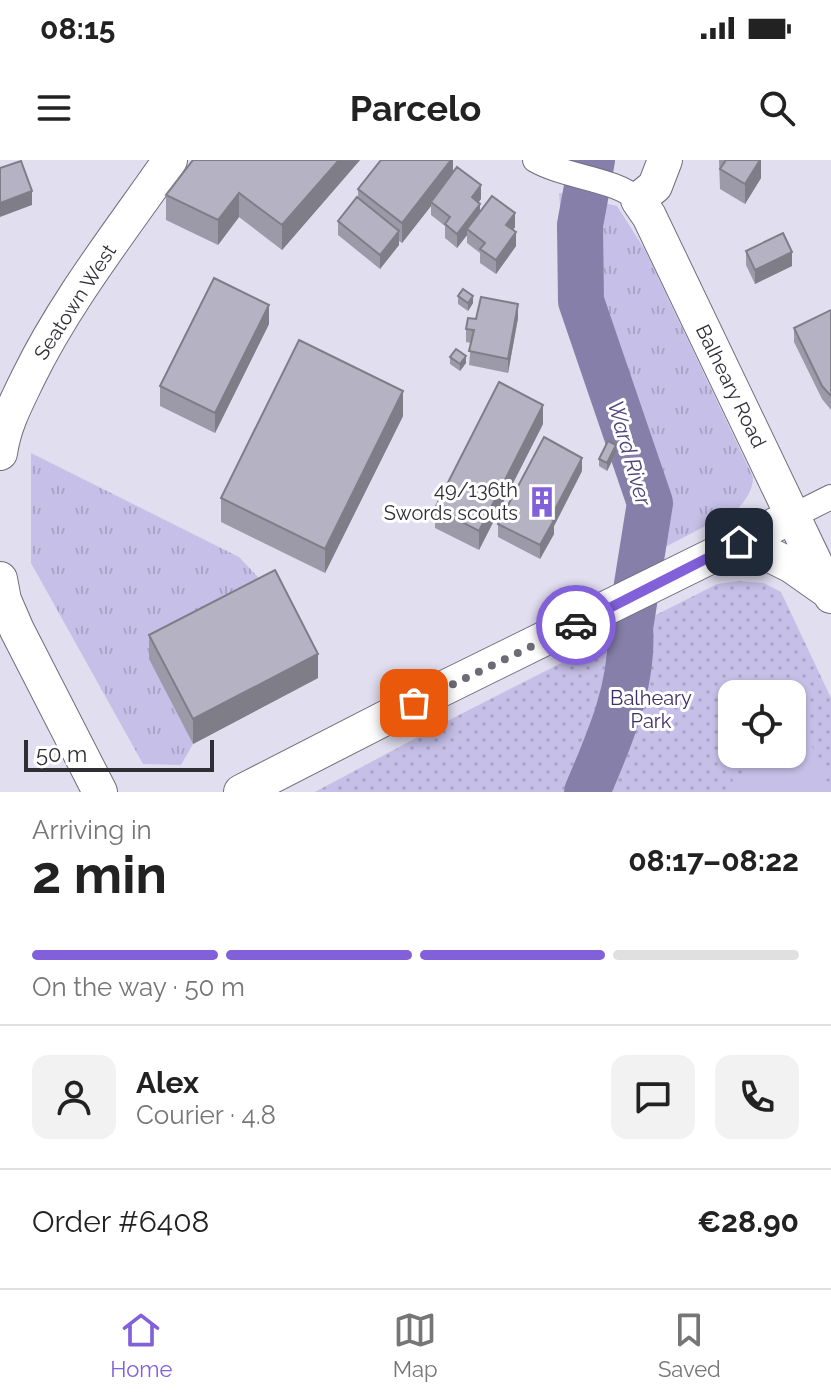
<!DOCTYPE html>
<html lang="en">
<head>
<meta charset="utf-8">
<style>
	body { margin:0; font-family:Raleway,sans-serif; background:#f2f2f2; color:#222; height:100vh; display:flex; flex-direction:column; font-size:30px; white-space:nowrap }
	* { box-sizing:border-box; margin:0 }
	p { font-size:26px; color:#767676 }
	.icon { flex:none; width:44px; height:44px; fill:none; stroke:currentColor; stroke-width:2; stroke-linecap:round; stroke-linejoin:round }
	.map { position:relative; height:632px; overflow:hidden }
	.sheet { display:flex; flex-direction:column; background:#fff; flex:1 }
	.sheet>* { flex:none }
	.buttons { position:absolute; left:718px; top:520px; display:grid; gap:16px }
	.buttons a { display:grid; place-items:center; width:88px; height:88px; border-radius:16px; background:#fff; box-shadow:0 2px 6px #0004; font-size:40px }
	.scale { position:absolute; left:24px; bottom:20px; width:190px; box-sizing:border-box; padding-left:8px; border:4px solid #2f2e35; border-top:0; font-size:22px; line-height:28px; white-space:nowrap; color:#2f2e35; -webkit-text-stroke:6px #fff; paint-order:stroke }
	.pin { position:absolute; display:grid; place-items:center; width:68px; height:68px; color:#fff; margin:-34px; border-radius:16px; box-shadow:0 4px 12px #0006 }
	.courier { position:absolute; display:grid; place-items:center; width:80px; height:80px; margin:-40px; border:6px solid #8160da; border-radius:50%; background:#fff; color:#222; box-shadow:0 2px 10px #0007 }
	.headline em { font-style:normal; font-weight:700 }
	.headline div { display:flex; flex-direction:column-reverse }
	.headline { display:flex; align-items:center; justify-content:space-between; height:136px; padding:0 32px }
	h1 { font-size:52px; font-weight:700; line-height:60px }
	.bar { display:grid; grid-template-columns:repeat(4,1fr); gap:12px 8px; align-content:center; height:96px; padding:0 32px }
	.bar i { height:10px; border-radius:6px; background:#e0e0e0 }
	.bar .on { background:#8160da }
	.bar p { grid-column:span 4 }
	.line { display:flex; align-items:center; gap:20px; padding:0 32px; border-top:2px solid #e0e0e0 }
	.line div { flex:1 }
	.round { display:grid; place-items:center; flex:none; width:84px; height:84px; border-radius:16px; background:#f2f2f2 }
	.status { display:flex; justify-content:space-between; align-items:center; height:56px; padding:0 40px; background:#fff; direction:ltr }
	.status svg { height:22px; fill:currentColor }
	header { display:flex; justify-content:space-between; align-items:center; height:104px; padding:0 32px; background:#fff; font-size:36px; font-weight:700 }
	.dock { display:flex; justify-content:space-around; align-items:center; height:112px; border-top:2px solid #e0e0e0; background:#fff; font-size:22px; color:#767676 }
	.dock a { display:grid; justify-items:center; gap:4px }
	.dock .on { color:#8160da }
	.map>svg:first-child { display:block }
	.grass { fill:url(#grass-tufts) }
	.park { fill:url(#park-dots); fill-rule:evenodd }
	.garden { fill:#c6bfe8 }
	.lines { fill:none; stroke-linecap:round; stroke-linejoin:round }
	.river { stroke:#867faa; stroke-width:46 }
	.street-casing { stroke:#706e7d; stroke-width:26 }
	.secondary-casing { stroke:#706e7d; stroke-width:36 }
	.street { stroke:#fff; stroke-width:24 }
	.secondary { stroke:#fff; stroke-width:34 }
	.wall { fill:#9c9aa8 }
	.shaded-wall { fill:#7f7d88 }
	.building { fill:#b5b3c3; stroke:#7f7d88; stroke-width:2 }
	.done { stroke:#6d6c76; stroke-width:8; stroke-dasharray:0 14.4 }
	.route { stroke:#8160da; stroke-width:10 }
	.labels { text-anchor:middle; stroke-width:6; stroke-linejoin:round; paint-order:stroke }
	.street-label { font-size:20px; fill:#2f2e35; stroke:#fff }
	.poi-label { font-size:20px; fill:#2f2e35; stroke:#fff; text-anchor:end }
	.park-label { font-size:20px; fill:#3c2e66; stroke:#fff }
	.water-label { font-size:22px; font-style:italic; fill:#50427c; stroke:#fff }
</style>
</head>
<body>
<div class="status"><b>08:15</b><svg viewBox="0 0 49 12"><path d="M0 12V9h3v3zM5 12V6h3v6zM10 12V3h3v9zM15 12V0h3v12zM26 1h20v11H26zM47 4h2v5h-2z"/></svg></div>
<header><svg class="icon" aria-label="menu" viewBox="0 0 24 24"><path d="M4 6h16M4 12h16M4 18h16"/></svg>Parcelo<svg class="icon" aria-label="search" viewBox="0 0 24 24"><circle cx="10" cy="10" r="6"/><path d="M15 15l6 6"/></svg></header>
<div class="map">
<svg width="831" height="632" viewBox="0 0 831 632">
	<defs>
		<pattern id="grass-tufts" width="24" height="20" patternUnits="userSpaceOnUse" patternTransform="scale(2)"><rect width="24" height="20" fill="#c6bfe8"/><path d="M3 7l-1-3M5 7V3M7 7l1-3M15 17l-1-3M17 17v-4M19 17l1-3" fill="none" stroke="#aaa4c8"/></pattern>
		<pattern id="park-dots" width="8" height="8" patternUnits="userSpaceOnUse" patternTransform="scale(2)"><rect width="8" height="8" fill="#c6bfe8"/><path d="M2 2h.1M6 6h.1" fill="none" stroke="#aaa4c8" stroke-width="1.8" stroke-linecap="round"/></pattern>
	</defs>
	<rect width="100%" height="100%" fill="#e0deef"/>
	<!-- grass -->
	<path class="grass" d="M559,33L617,46L645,90L753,317C753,330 746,339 738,349L623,409L639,343L626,294L606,286L594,217L567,127Z
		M31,293L239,397L275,435L150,499L193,584L181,605L143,604L31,403Z"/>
	<!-- park -->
	<path class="park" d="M738,421L764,423L781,432L831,538V632H315L459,555L717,424ZM732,534H792V594H732Z"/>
	<!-- garden -->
	<path class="garden" d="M812,586L831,632H737L732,618Z"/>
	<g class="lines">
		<!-- river -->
		<path class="river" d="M587,632C609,581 634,524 630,468L650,343L581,141L580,65L592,0"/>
		<defs>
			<path id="street" d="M535,0C564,17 617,19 638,40
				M793,356L831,337"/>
			<path id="secondary" d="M665,0L655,26L638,40L649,56L831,436
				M0,293C4,265 16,243 28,218C66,140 121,71 170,0
				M722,391L770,395L792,406L829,432
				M0,419L4,440L17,470L100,632
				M241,632L442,529L793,356"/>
		</defs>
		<!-- street casing -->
		<use href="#street" class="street-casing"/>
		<!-- secondary casing -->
		<use href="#secondary" class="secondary-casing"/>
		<!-- street -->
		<use href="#street" class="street"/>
		<!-- secondary -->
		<use href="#secondary" class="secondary"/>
	</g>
	<!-- wall -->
	<path class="wall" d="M360,0L282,90L239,57L218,85L166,60V35Z
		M453,0V12L481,39L478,42L480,52L515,67L513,70L516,86L496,114L480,103V93L467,83V75L457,88L445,78V66L431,55V46L402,83L399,81V85L380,109L338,75V61L358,39V29Z
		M719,0H761V18L745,44L720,29Z
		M746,91L792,106L755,124L746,105Z
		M458,136L473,143L468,151L458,144Z
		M831,150V250L822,239L794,182V168Z
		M518,158L508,213L469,205L471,183L466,182V169L476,159Z
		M269,164L215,273L160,246V226Z
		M450,197L466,203L460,211L450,204Z
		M403,256L325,413L221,362V338Z
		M543,264L479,390L435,368V348Z
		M616,293L607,311L599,306V299Z
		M582,311L554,366V374L540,399L498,377V364Z
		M149,475L318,518L193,584L149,499Z"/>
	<!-- shaded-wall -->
	<path class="shaded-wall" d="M339,0H360L282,90V65Z
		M451,0H453V17L431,42V46L402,83V63Z
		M760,0H761V18L745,44V24Z
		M481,25V39L472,51V37Z
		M32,31V45L0,57V43Z
		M239,33V57L218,85V60Z
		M480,44V58L467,69V75L457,88V74Z
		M515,53V67L506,79V65Z
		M399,71V85L380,109V95Z
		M516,72V86L496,114V100Z
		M792,92V106L755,124V110Z
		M473,136V143L468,151V143Z
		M518,144V158L508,213V199Z
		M269,145V164L215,273V253Z
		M466,196V203L460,211V204Z
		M403,231V256L325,413V389Z
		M543,245V264L479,390V371Z
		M616,285V293L607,311V303Z
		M582,298V311L554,366V374L540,399V385L550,359Z
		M318,494V518L193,584V559Z"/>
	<!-- building -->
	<path class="building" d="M193,0H339L282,65L239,33L218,60L166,35Z
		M381,0H451L402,63L358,29Z
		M726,0H760L745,24L720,9Z
		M21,1L32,31L0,43V8Z
		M457,7L481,25L472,37L480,44L457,74L445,64L450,57L431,42Z
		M492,36L515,53L506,65L516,72L496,100L480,89L485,83L467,69Z
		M357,37L399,71L380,95L338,61Z
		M783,73L792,92L755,110L746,91Z
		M214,118L269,145L215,253L160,226Z
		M463,129L473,136L468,143L458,136Z
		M481,137L518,144L508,199L469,191L474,170L466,169L468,158L476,159Z
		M831,150V236L822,226L794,168Z
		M299,180L403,231L325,389L221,338Z
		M456,189L466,196L460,204L450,197Z
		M499,222L543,245L479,371L435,348Z
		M544,277L582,298L550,359L554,360L540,385L498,364Z
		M608,281L616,285L607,303L599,299Z
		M275,410L318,494L193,559L149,475Z"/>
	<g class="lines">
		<!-- done -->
		<path class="done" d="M414,543L576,465"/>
		<!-- route -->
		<path class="route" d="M576,465L739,382"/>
	</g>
	<!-- icons -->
	<defs>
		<symbol id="building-bare" viewBox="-9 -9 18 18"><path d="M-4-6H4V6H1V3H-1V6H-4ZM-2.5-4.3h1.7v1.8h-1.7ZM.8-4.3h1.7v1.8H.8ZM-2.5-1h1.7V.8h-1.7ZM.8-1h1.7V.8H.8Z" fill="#8160da" stroke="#fff" stroke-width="2.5" paint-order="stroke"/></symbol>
	</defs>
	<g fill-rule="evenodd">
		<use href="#building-bare" x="520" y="320" width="44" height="44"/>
	</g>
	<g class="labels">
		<!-- street labels -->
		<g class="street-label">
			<text transform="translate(75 142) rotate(-57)" y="7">Seatown West</text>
			<text transform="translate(731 226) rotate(64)" y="7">Balheary Road</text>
		</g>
		<!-- poi labels -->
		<g class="poi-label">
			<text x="518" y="337">49/136th<tspan x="518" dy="23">Swords scouts</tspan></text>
		</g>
		<!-- park labels -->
		<g class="park-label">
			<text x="651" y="545">Balheary<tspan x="651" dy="23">Park</tspan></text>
		</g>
		<!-- water labels -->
		<g class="water-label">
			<text transform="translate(630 293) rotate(74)" y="8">Ward River</text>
		</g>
	</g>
</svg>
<div class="buttons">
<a><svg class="icon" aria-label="locate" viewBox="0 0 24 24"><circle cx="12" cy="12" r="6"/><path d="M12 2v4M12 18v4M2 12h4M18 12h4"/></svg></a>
</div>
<div class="scale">50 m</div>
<div class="pin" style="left:414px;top:543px;background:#ea580c"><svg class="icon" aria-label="bag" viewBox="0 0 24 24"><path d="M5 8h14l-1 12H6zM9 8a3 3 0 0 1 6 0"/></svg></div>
<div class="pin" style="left:739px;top:382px;background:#1f2937"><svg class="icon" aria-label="home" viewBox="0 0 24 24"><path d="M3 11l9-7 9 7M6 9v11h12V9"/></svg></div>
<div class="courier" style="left:576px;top:465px"><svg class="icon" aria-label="car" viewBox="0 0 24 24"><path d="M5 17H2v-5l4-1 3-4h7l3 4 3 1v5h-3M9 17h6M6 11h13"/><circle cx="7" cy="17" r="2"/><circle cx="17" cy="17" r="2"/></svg></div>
</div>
<section class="sheet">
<div class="headline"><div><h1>2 min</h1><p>Arriving in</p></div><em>08:17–08:22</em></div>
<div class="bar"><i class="on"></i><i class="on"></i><i class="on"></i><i></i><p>On the way · 50 m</p></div>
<div class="line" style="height:144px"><a class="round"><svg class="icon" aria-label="person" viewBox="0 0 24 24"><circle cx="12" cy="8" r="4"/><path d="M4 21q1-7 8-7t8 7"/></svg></a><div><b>Alex</b><p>Courier · 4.8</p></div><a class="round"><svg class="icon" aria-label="chat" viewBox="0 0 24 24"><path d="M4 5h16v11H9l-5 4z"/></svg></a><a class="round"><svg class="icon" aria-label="phone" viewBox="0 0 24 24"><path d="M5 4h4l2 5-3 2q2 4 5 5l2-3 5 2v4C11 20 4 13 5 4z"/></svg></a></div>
<div class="line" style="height:104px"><div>Order #6408</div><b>€28.90</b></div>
</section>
<nav class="dock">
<a class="on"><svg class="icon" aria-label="home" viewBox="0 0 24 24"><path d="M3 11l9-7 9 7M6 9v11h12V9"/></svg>Home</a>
<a><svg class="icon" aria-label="map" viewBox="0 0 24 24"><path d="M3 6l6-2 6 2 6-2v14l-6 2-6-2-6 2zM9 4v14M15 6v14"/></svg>Map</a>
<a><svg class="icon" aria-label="saved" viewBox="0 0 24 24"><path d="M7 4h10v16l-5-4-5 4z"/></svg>Saved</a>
</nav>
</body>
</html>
